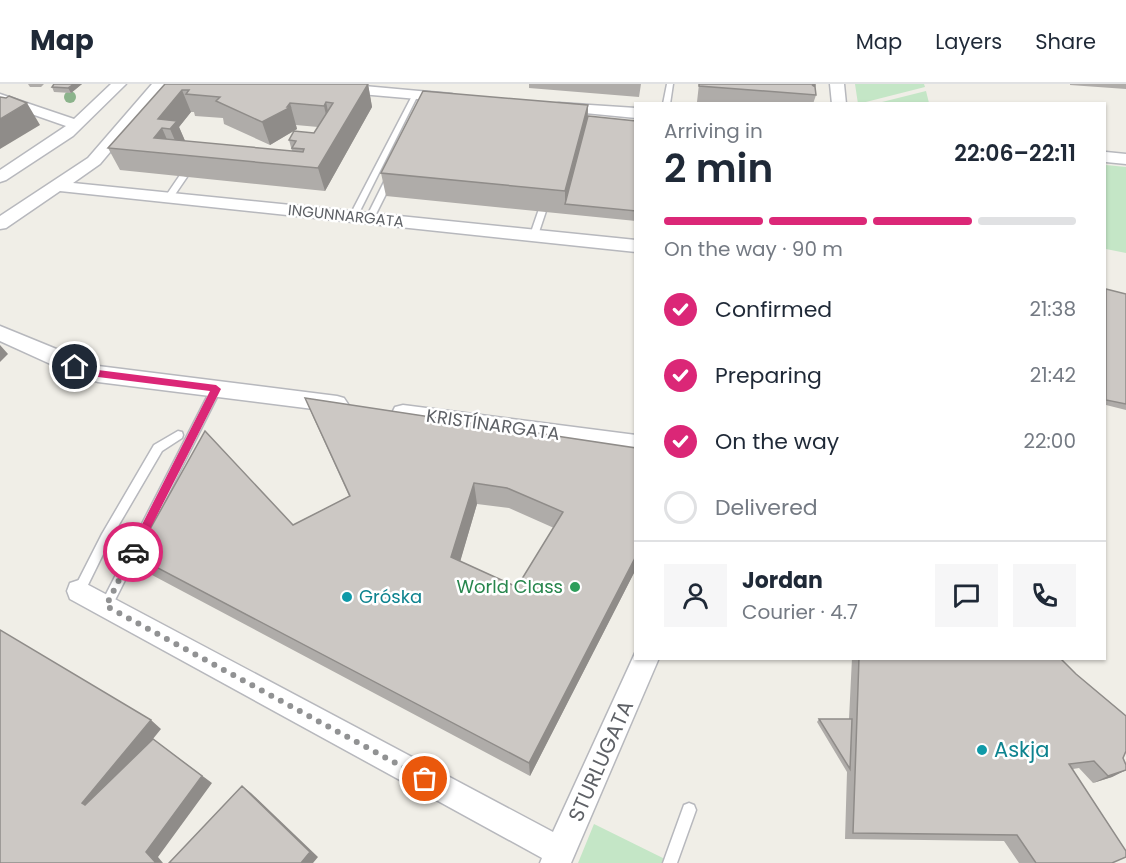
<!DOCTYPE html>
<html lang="en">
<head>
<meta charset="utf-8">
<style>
	body { margin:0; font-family:Poppins,sans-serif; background:#f6f6f7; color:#1f2937; height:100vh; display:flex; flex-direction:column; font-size:22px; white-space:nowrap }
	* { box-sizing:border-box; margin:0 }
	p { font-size:20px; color:#747a83 }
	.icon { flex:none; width:33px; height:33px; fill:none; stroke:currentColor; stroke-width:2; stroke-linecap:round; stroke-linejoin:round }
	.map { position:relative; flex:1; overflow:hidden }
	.panel { position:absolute; left:634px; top:18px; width:472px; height:558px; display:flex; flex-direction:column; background:#fff; border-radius:0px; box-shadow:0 2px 4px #0004 }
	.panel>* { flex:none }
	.pin { position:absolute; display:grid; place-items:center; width:51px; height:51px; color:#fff; margin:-26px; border:3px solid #fff; border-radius:50%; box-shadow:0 2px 6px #0007 }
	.courier { position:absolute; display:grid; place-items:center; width:60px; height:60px; margin:-30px; border:4px solid #db2777; border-radius:50%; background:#fff; color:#222; box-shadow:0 2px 8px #0007 }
	.summary em { font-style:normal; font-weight:600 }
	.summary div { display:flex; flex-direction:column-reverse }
	.summary { display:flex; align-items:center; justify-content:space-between; height:102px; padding:0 30px }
	h1 { font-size:39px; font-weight:600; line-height:45px }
	.bar { display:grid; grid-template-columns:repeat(4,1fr); gap:9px 6px; align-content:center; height:72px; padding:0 30px }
	.bar i { height:8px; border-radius:4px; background:#e0e1e3 }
	.bar .active { background:#db2777 }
	.bar p { grid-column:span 4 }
	.line { display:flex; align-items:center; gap:15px; padding:0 30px; border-top:2px solid #e0e1e3 }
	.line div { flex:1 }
	.round { display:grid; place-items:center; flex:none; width:63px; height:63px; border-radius:0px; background:#f6f6f7 }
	ol { padding:0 30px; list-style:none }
	li { display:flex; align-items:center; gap:18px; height:66px }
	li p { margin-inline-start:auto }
	li .icon { padding:6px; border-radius:50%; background:#db2777; color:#fff; stroke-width:4 }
	li:last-child { color:#747a83 }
	li i { width:33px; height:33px; border:3px solid #e0e1e3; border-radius:50% }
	header { display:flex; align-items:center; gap:36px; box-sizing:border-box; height:84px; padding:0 30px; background:#fff; border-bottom:2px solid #e0e1e3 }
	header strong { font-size:28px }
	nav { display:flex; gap:33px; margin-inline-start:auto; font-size:21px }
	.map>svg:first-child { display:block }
	.green { fill:#c4e6c6 }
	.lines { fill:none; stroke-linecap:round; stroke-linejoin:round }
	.service-casing { stroke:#b7b8bd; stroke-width:3 }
	.minor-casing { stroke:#b7b8bd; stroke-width:3 }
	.service { fill:#fff; fill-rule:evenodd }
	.minor { fill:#fff; fill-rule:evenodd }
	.tree { fill:#8bb38b }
	.wall { fill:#afaca9; fill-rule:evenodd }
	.shaded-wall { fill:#8f8c89 }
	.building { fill:#ccc8c4; stroke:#8f8c89; stroke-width:1.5; fill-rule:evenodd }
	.route { fill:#db2777 }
	.done { stroke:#919293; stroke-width:6; stroke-dasharray:0 10.8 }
	.leisure-dot { fill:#2e9e5b; stroke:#fff; stroke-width:2 }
	.culture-dot { fill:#0f9aa8; stroke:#fff; stroke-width:2 }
	.labels { text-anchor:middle; stroke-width:5; stroke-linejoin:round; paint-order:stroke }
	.far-street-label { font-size:15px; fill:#5e6166; stroke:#fff }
	.street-label { font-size:18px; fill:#5e6166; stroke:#fff }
	.leisure-label { font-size:18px; fill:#27864d; stroke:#fff; text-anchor:end }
	.culture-label { font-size:18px; fill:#0d838f; stroke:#fff; text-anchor:start }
	.near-culture-label { font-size:21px; fill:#0d838f; stroke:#fff; text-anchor:start }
	.near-street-label { font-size:21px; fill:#5e6166; stroke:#fff }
</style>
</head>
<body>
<header>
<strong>Map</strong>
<nav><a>Map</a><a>Layers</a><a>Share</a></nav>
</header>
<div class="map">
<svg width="1126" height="779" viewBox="0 0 1126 779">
	<rect width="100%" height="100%" fill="#f0eee7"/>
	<!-- green -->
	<path class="green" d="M855,0H924L925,3L858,20Z
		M926,7L929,19H878Z
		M1106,81L1126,83V169L1106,165Z
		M594,740L673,779H578Z"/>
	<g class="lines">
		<defs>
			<path id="service" d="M667,0H673L670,20H663Z
				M413,10L418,11L357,133L353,135H350L349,133Z
				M180,91L187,93L172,115H166L165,113Z
				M387,92L394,94L374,134L370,136H367L366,134Z
				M539,125H545L546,127L538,151L534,154L530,151Z
				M216,301L221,305L110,526L106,527L102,526L100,522L102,518L211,305Z
				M178,347L182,348L183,351L182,354L162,367L110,456L83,511L79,512L75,511L73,507L102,450L154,361Z
				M689,719L694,721L696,726L677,779H663L684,721Z"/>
			<path id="minor" d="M111,0H126L73,52L6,96L0,98V86L66,42L0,19V10L74,35Z
				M152,0H167L100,80L73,99L636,156V168L60,107L6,144L0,145V132L88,74Z
				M285,0H342L452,10L459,14L452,18L292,4Z
				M830,0H844L846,20H832Z
				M559,19L636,24V34L554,26L552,23L554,20Z
				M1106,68L1126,70V80L1106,78Z
				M0,242L98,282L337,312L344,314L348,320L344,326L337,328L98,298L68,288L0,257Z
				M403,321L636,351V369L403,337L395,335L392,329L395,323Z
				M79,496L553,748L636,567V574H659L571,779H540L542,774L70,515L67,507L70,499Z"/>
		</defs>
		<!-- service casing -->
		<use href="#service" class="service-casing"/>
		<!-- minor casing -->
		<use href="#minor" class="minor-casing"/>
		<!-- service -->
		<use href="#service" class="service"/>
		<!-- minor -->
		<use href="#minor" class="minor"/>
	</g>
	<!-- trees -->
	<circle class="tree" cx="70" cy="13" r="6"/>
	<!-- wall -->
	<path class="wall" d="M28,0H44L41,3H30Z
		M54,0H82L71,9L54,8L52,3Z
		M165,0H368L372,23L325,107L120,86L108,64ZM191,28H194L195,32L223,34L224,40L270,61L297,45L296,41L318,43L314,49L289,56L292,67L185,57L179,43Z
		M529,0H641L639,13L529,4Z
		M699,0H815L816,11L813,20H710L697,18Z
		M1070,0H1126V5L1070,1Z
		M588,21V35L636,37V137L386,112L381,89Z
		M1106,205L1126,210V326L1106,321Z
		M305,314L636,364V485L530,692L152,491L135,472L293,441L349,412L314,335ZM477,420L509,424L554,444L517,503L460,477Z
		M852,574H1060L1123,674L1126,686L1112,693L1093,699L1079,684L1073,685L1112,779H1019L1004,757L845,755L847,688L817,638L819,635H849Z"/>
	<!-- shaded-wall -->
	<path class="shaded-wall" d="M74,0H82L71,9L68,4Z
		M368,0L372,23L325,107L318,84Z
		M182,6L191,28L179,43L186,59L180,68L170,45L162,44L172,67L154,54L158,35Z
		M326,18L331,41L329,44L324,22Z
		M27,19L40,41L0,65V35Z
		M290,19L297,45L270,61L262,38L287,23Z
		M588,21L587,43L565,120V107Z
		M0,261L8,270L0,278Z
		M474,399L477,420L456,492L451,473Z
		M636,472V485L530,692L529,679Z
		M151,636L161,645L96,725L85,721L82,719Z
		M153,655L212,699L158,773L163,779H156L146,768Z
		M1126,686L1112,693L1093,699L1108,692Z
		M242,702L251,709L318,773L313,779H301Z"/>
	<!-- building -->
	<path class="building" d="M54,0H74L68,4L52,3Z
		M165,0H368L318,84L108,64ZM182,6H189L186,10L220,13L216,17L262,38L291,23H287L290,19L324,22L326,18L333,19L314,49L294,47L289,56L296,57L292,64L304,65L303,68L154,54L162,44L170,45L177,37L158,35Z
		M699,0H815V2L812,1L815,3L816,11L699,2Z
		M423,7L588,21L565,107L381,89Z
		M9,12L27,19L0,35V13L6,14Z
		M588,32L636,37V127L565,120Z
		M1106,205L1126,210V320L1106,316Z
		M305,314L636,364V472L529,679L135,472L205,347L293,441L350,412ZM474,399L507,404L563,428L517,503L451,473Z
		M0,546L151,636L82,719L85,721L153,655L202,692L146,768L156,779H0Z
		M859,574H1060L1076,590L1126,632V667L1123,674L1126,681V686L1108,692L1094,677L1069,680L1126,767V773L1112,779H1036L1017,751L853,749Z
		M819,635H852L850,685Z
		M242,702L310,768L301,779H169Z"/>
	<!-- route -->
	<path class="route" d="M75,279L98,286L216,301L221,305L137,471L133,473L128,468L210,307L98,293L72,285L71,283Z"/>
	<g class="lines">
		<!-- done -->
		<path class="done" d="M133,468L106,522L425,695"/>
	</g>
	<!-- markers -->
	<circle class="leisure-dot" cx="575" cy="503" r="6"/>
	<g class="culture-dot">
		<circle cx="347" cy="513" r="6"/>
		<circle cx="982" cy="666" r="6"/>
	</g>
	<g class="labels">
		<!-- far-street labels -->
		<g class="far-street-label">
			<text transform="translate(346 132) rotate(6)" y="5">INGUNNARGATA</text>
		</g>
		<!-- street labels -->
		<g class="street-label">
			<text transform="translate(493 341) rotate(8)" y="6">KRISTÍNARGATA</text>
		</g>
		<!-- leisure labels -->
		<g class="leisure-label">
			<text x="563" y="509">World Class</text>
		</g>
		<!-- culture labels -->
		<g class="culture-label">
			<text x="359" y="519">Gróska</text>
		</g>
		<!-- near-culture labels -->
		<g class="near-culture-label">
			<text x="994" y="673">Askja</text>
		</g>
		<!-- near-street labels -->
		<g class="near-street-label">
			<text transform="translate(601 677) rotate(-66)" y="7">STURLUGATA</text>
		</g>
	</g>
</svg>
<div class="pin" style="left:425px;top:695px;background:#ea580c"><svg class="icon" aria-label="bag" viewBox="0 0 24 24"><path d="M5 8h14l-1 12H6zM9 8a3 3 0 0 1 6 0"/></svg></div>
<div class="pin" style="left:75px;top:283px;background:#1f2937"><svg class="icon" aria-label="home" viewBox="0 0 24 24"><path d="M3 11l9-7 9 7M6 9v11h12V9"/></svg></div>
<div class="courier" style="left:133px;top:468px"><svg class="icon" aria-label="car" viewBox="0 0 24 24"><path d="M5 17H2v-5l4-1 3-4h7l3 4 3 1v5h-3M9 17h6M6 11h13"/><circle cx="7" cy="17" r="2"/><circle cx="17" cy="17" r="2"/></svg></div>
<section class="panel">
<div class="summary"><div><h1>2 min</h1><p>Arriving in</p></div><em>22:06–22:11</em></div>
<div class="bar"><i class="active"></i><i class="active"></i><i class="active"></i><i></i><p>On the way · 90 m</p></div>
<ol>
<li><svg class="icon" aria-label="check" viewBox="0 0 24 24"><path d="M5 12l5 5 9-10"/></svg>Confirmed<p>21:38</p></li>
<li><svg class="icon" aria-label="check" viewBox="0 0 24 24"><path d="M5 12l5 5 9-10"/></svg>Preparing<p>21:42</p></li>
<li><svg class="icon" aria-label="check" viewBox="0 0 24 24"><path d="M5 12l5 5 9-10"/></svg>On the way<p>22:00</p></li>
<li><i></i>Delivered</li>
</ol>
<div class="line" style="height:108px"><a class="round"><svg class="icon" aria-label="person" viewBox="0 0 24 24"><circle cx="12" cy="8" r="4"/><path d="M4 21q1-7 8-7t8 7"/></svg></a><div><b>Jordan</b><p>Courier · 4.7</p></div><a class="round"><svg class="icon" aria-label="chat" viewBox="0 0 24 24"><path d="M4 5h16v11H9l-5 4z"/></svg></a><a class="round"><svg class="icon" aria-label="phone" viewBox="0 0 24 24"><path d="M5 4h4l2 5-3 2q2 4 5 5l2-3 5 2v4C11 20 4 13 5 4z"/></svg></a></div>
</section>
</div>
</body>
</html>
